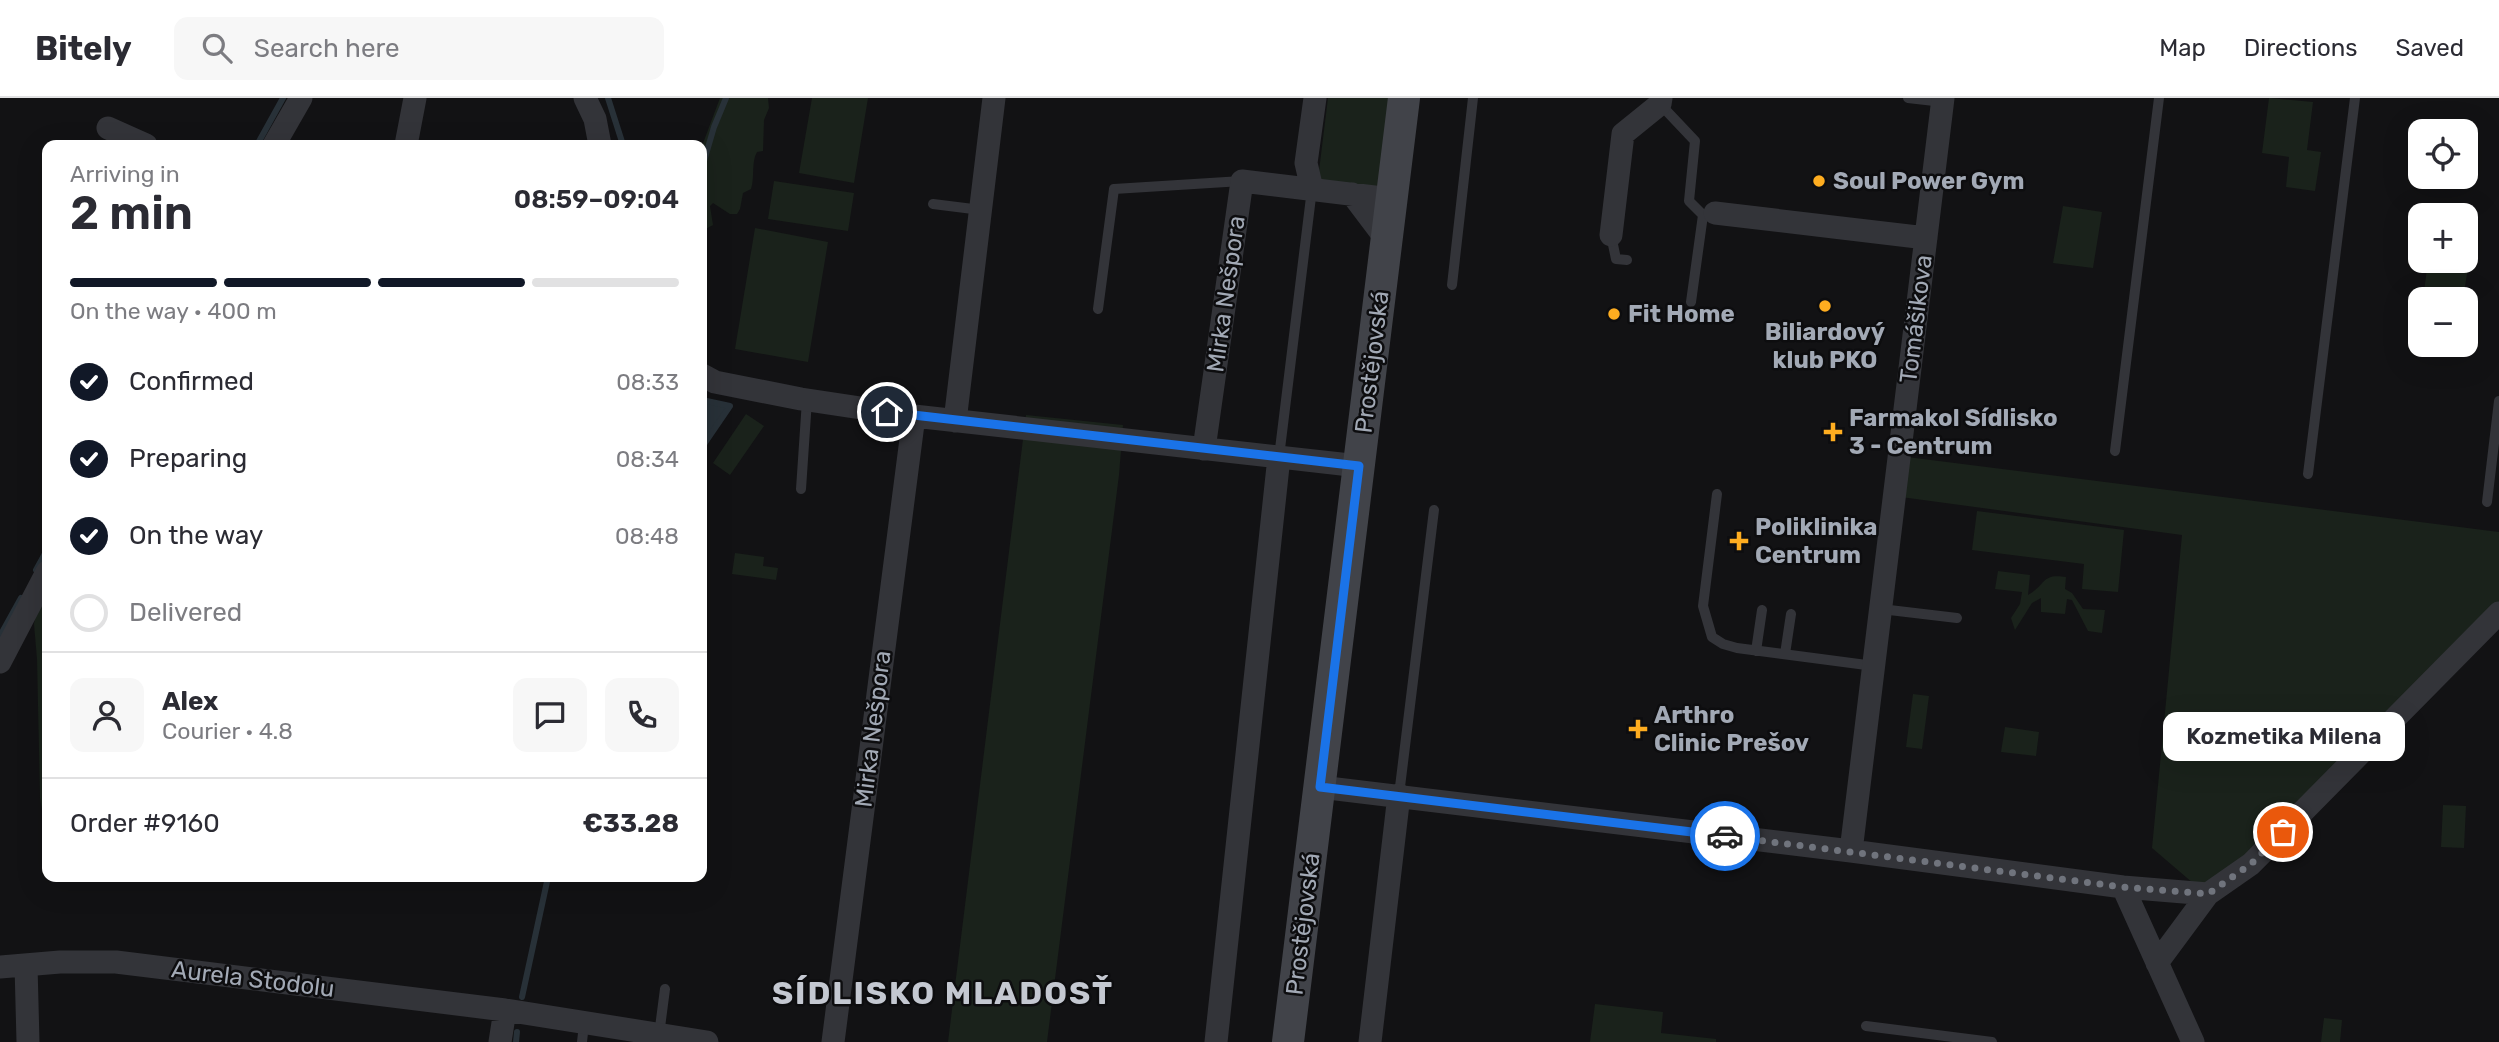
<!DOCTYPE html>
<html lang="en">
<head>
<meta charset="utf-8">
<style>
	body { margin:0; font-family:Rubik,sans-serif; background:#f7f7f7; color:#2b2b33; height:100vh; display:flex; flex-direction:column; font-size:26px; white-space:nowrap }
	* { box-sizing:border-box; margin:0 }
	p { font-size:23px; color:#7c7c81 }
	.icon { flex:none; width:38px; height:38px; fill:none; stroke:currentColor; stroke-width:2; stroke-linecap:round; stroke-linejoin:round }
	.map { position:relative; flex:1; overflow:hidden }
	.drawer { position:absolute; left:42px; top:42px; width:665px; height:742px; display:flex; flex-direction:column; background:#fff; border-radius:14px; box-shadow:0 7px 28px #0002 }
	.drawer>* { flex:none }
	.buttons { position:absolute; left:2408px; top:21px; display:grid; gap:14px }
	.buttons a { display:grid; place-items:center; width:70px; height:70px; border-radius:14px; background:#fff; box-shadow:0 7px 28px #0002; font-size:35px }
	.pin { position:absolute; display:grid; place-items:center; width:60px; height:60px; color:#fff; margin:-30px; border:4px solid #fff; border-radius:50%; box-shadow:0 2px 7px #0007 }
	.courier { position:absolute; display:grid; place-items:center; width:70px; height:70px; margin:-35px; border:5px solid #1a73e8; border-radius:50%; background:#fff; color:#222; box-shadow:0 2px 9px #0007 }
	.bubble { position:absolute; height:49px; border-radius:14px; background:#fff; box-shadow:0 7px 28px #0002; font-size:23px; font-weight:600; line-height:49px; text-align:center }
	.head em { font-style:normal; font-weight:600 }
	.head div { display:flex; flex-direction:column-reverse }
	.head { display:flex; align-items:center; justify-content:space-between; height:119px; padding:0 28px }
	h1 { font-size:46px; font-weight:600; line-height:52px }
	.bar { display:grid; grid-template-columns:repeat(4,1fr); gap:10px 7px; align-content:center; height:84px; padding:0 28px }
	.bar i { height:9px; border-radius:5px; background:#e1e1e2 }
	.bar .on { background:#111827 }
	.bar p { grid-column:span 4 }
	.line { display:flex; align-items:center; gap:18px; padding:0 28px; border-top:2px solid #e1e1e2 }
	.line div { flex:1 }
	.round { display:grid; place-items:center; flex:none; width:74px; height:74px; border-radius:14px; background:#f7f7f7 }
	ol { padding:0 28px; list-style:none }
	li { display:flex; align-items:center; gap:21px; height:77px }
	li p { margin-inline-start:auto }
	li .icon { padding:7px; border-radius:50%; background:#111827; color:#fff; stroke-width:4 }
	li:last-child { color:#7c7c81 }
	li i { width:38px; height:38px; border:4px solid #e1e1e2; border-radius:50% }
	header { display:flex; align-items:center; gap:42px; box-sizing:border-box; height:98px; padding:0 35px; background:#fff; border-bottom:2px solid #e1e1e2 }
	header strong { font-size:33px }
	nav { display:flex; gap:38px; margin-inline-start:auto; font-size:24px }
	.search { width:490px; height:63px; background:#f7f7f7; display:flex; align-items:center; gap:18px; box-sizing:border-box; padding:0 24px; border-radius:14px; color:#7c7c81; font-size:26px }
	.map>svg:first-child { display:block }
	.green { fill:#1a221b }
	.water { fill:#283138 }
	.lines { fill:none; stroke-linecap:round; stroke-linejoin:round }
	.stream { stroke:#283138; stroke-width:6 }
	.lane { stroke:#333439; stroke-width:10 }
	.street { stroke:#333439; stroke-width:23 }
	.secondary { stroke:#414349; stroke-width:32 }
	.done { stroke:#70747d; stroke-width:7; stroke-dasharray:0 12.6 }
	.route { stroke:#1a73e8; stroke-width:9 }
	.poi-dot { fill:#fead20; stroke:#0d0d0f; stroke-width:2.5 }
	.labels { text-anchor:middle; stroke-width:5; stroke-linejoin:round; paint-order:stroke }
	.poi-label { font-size:24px; font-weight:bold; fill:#a2a9b5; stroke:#0d0d0f; text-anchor:start }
	.street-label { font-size:24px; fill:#a2a9b5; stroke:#0d0d0f }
	.district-label { font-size:32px; font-weight:bold; letter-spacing:2px; fill:#c4c8d1; stroke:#0d0d0f }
</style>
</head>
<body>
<header>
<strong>Bitely</strong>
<div class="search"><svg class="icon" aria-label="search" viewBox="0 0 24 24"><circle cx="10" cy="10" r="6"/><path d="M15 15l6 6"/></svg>Search here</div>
<nav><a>Map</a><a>Directions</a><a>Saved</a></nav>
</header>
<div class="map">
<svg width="2499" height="944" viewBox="0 0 2499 944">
	<rect width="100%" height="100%" fill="#121214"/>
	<!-- green -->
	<path class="green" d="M720,0H768L769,10L764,22L763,53L757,54C751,64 755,79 751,91L743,95L740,111L737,116H730L713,105L710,108L713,127L702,133V48Z
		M812,0H868L854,85L799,75Z
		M1328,0H1408L1396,94L1317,89Z
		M2269,0L2313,4L2307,52L2321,54L2315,93L2286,89L2289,59L2262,55Z
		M774,83L854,95L848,133L768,121Z
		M2063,108L2102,114L2093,170L2053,165Z
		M755,130L828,144L808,264L735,251Z
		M2466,150L2471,151L2463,201H2423L2428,163H2466Z
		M746,316L764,328L730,377L713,365Z
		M1026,317L1123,327L1119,377L1047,944H948Z
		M1907,359L2499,434V523L2214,803L2152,750L2182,437L1901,399Z
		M1977,413L2124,432L2118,494L2082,491L2084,466L1972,452Z
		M735,455L764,459L763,468L778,470L776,482L732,476Z
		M1998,473L2030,477L2028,497C2046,487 2041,475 2066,479L2065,491L2072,495L2083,511L2105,512L2102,535L2088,533L2072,502L2067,501L2065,516L2041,514V500L2032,505L2015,532L2011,520L2020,506L2022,494L1995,491Z
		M47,488V743L40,700L37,561L34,526L38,508Z
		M1913,596L1929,598L1922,651L1906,649Z
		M2005,629L2039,634L2036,658L2001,654Z
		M2443,707L2466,708L2464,750L2441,749Z
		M1595,906L1663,914L1661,935L1716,941V944H1590Z
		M2324,920L2342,922L2340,944H2321Z"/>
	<!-- water -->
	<path class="water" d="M702,302L730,308L702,349Z"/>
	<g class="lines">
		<!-- stream -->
		<path class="stream" d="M608,0L623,47
			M257,47L283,0
			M702,70L714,29L726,0
			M702,302L730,308L702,349
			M36,472L47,452
			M0,538L21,500
			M522,899L548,779
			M516,944L517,934"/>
		<!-- lane -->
		<path class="lane" d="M1908,0L1943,4
			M1660,6L1695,43L1689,103L1703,117L1691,204
			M933,106L981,112
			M1611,137L1616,161L1627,162
			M1452,187L1473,0
			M1098,211L1114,91L1242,83
			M2115,353L2159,0
			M1279,359L1312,91
			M2308,376L2355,0
			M801,391L807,302
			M1717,396L1703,508L1712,539L1723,546L1737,550L1874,568
			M2487,404L2499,303
			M1881,511L1957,520
			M1756,553L1762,512
			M1785,556L1791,516
			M1399,697L1434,412
			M1866,928L1992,944
			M659,937L665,891
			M582,944L584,926"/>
		<!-- street -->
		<path class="street" d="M585,0L595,21L600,47
			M108,30L146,47
			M274,47L301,0
			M406,47L415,0
			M1312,91L1306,65L1315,0
			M1352,96L1386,141
			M1715,115L1926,140
			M1611,137L1623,36L1660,6L1661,0
			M702,277L715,284L801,301L914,318
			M955,323L994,0
			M1204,351L1242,83L1391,101
			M0,564L47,474
			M1320,689L1851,753L2123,789L2208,796L2251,766L2499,515
			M1851,753L1943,0
			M2123,789L2193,944
			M2157,865L2208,796
			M26,867L28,944
			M0,869L60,864H116L505,912L707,944
			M500,944L505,912
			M833,944L914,318L1359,368
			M1216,944L1279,359
			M1370,944L1399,697"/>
		<!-- secondary -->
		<path class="secondary" d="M1288,944L1404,0"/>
	</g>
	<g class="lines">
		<!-- done -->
		<path class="done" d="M1725,738L2123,789L2208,796L2251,766L2283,734"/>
		<!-- route -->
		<path class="route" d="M887,314L1359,368L1320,689L1725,738"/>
	</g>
	<!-- markers -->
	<g class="poi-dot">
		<circle cx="1819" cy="83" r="7"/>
		<circle cx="1825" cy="208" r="7"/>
		<circle cx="1614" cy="216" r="7"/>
		<path d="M1829.5 323.5h7v7h7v7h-7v7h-7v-7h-7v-7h7z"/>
		<path d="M1735.5 432.5h7v7h7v7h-7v7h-7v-7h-7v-7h7z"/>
		<path d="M1634.5 620.5h7v7h7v7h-7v7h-7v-7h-7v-7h7z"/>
	</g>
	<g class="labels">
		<!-- poi labels -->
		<g class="poi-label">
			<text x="1833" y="91">Soul Power Gym</text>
			<text x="1628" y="224">Fit Home</text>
			<text x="1825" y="242" text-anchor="middle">Biliardový<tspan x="1825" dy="28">klub PKO</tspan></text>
			<text x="1849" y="328">Farmakol Sídlisko<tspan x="1849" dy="28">3 - Centrum</tspan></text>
			<text x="1755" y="437">Poliklinika<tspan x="1755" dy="28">Centrum</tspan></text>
			<text x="1654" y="625">Arthro<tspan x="1654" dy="28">Clinic Prešov</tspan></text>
		</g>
		<!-- street labels -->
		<g class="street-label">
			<text transform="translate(1226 196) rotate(-82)" y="8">Mirka Nešpora</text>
			<text transform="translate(1916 221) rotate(-83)" y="8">Tomášikova</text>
			<text transform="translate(1372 264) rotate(-83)" y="8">Prostějovská</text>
			<text transform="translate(873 631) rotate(-83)" y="8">Mirka Nešpora</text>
			<text transform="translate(1303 826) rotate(-83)" y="8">Prostějovská</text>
			<text transform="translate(253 881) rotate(7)" y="8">Aurela Stodolu</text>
		</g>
		<!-- district labels -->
		<g class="district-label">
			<text x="943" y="906">SÍDLISKO MLADOSŤ</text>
		</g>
	</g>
</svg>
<div class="buttons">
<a><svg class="icon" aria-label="locate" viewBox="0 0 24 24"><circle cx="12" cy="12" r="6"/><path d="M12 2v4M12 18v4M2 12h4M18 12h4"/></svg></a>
<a>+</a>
<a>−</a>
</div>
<div class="pin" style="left:2283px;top:734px;background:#ea580c"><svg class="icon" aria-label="bag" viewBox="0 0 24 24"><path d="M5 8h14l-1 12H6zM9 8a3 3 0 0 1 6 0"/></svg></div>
<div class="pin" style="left:887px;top:314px;background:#1f2937"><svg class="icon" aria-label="home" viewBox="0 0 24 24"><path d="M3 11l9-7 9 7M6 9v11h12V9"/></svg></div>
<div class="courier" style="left:1725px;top:738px"><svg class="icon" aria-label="car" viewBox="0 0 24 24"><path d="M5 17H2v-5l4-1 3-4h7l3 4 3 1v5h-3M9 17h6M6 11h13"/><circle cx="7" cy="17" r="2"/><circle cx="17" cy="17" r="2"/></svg></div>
<div class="bubble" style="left:2163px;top:614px;width:242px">Kozmetika Milena</div>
<section class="drawer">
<div class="head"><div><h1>2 min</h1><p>Arriving in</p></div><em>08:59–09:04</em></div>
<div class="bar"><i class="on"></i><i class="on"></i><i class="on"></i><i></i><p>On the way · 400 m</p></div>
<ol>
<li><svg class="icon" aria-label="check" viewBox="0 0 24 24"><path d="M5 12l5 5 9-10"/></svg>Confirmed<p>08:33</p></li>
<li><svg class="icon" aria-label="check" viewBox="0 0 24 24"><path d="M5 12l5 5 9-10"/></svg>Preparing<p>08:34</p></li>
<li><svg class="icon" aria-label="check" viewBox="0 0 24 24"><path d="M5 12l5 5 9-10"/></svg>On the way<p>08:48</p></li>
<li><i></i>Delivered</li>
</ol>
<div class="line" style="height:126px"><a class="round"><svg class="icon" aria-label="person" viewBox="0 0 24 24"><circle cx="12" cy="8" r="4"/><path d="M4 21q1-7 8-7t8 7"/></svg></a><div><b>Alex</b><p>Courier · 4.8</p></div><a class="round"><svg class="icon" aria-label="chat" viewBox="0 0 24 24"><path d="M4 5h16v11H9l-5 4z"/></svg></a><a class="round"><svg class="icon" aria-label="phone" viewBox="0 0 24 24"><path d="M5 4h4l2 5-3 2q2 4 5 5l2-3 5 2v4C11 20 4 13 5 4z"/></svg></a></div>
<div class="line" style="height:91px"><div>Order #9160</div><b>€33.28</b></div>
</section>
</div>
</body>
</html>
